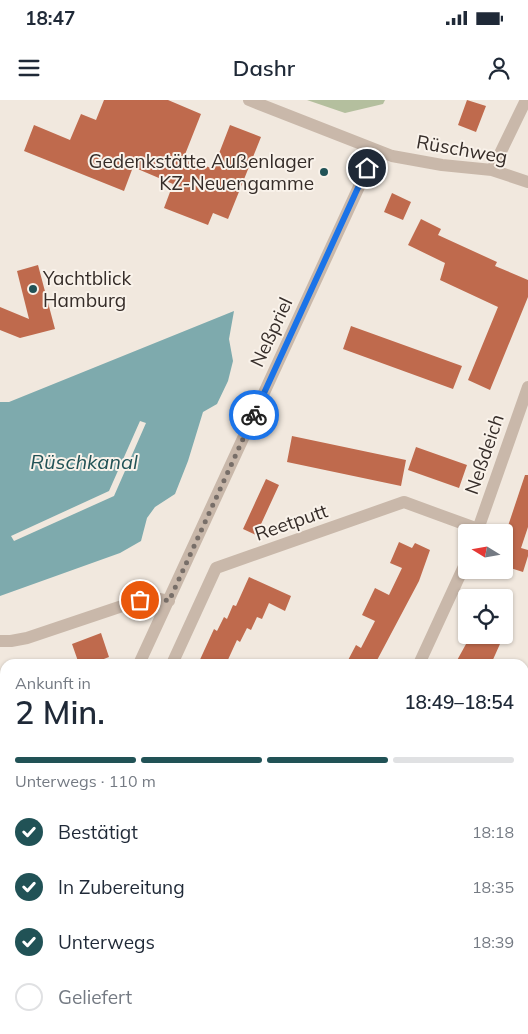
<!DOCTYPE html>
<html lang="de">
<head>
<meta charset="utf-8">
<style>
	body { margin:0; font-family:Mulish,sans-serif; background:#f6f6f7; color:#1f2937; height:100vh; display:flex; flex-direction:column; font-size:19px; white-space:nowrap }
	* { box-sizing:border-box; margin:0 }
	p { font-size:16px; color:#747a83 }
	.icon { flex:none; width:28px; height:28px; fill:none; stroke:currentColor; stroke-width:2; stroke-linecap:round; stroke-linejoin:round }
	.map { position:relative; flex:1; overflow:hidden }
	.details { position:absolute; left:0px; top:559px; width:529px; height:376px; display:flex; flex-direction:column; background:#fff; border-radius:15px 15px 0 0; box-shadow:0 1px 4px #0004 }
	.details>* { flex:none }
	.needle { width:32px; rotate:281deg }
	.fabs { position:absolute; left:458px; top:424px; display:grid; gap:10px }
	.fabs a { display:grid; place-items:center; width:55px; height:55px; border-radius:5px; background:#fff; box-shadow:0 1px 4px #0004; font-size:25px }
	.pin { position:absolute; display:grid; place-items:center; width:42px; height:42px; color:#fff; margin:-21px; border:2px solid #fff; border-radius:50%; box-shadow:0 1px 5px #0007 }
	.courier { position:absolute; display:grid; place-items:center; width:50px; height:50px; margin:-25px; border:4px solid #1a73e8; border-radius:50%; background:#fff; color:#222; box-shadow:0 1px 6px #0007 }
	.headline em { font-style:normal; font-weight:600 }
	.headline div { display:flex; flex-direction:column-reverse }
	.headline { display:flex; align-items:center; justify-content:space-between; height:85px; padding:0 15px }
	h1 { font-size:32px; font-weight:600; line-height:38px }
	.bar { display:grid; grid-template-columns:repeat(4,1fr); gap:8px 5px; align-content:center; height:60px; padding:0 15px }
	.bar i { height:6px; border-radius:4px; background:#e0e1e3 }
	.bar .active { background:#215256 }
	.bar p { grid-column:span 4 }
	ol { padding:0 15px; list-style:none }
	li { display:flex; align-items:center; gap:15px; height:55px }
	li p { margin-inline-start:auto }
	li .icon { padding:5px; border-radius:50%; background:#215256; color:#fff; stroke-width:4 }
	li:last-child { color:#747a83 }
	li i { width:28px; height:28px; border:2px solid #e0e1e3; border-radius:50% }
	.status { display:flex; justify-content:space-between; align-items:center; height:35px; padding:0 25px; background:#fff; direction:ltr }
	.status svg { height:14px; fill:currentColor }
	header { display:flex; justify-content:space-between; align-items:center; height:65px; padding:0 15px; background:#fff; font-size:22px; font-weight:600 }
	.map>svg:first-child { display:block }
	.green { fill:#b4bf9e }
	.water { fill:#7eaaad }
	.pier { fill:#f1e8de }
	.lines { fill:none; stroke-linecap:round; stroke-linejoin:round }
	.stream { stroke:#7eaaad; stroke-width:5 }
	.building { fill:#bf6a4d }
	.minor { stroke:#c9b8aa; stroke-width:12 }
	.tertiary { stroke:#c9b8aa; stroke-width:12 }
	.done { stroke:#776e68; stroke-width:5; stroke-dasharray:0 9 }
	.route { stroke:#1a73e8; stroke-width:6 }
	.poi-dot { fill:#215256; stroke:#f9f2ea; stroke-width:2 }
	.labels { text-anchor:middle; stroke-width:4; stroke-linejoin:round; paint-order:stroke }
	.street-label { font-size:19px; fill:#362d29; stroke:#f9f2ea }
	.poi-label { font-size:19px; fill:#362d29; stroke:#f9f2ea; text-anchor:end }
	.water-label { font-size:20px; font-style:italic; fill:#215256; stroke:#f9f2ea }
</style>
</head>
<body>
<div class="status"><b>18:47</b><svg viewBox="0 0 49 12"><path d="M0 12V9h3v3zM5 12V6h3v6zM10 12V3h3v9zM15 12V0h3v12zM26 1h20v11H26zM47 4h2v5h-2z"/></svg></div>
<header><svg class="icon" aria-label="menu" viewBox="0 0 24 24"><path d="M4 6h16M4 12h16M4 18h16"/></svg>Dashr<svg class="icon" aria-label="person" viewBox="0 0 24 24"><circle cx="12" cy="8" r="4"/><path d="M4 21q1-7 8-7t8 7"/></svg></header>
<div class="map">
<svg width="528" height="934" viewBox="0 0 528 934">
	<rect width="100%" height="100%" fill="#f1e8de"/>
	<!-- green -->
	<path class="green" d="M307,0H385L383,4L345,13Z"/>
	<!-- water -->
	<path class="water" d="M234,211L229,239L233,261L228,281L217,304L203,312L188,361L175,394L155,407L147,418L141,441L120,453L0,496V302H9Z"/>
	<!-- pier -->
	<path class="pier" d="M140,321L146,323L114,396L14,441L11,436L109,391Z"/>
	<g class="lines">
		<!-- stream -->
		<path class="stream" d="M524,587L526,575
			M524,802L528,803
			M387,934L388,930"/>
	</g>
	<!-- building -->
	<path class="building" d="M104,0H168L201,14L184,57L213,69L230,25L261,37L228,119L213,113L208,125L164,108L173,84L133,67L124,91L24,51L34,25L70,40L81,14L96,20Z
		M467,0L486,6L476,32L458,25Z
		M392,93L411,102L403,120L384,112Z
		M421,119L441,129L438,135L497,162L495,166L528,180V197L490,290L468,280L498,207L440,180L445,163L408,145Z
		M38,165L55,229L20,238L0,230V207L29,219L17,171Z
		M351,226L462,266L453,289L343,249Z
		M292,336L406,360L401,386L287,362Z
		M416,347L467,365L459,388L408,370Z
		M525,375H528V427L521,448L528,450V456L523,472L504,466V438Z
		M266,379L279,385L256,435L243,429Z
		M399,442L412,448L415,443L430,450L419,481L375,564H346L356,545L361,548L375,521L362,515L375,488L389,495L402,468L390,463Z
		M249,477L291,496L285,511L269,503L262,519L257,517L251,530L247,528L240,542L237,540L226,564H198L214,529L217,531L224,517L227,519L233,505L236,506Z
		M101,533L109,557L91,564H79L72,544Z
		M471,535H504L491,564H455Z"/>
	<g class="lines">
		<!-- minor -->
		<path class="minor" d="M249,0L392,56L442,65L492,70L528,82
			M492,70L526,0
			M0,541H11L27,538L149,497L169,501
			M139,564L375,52
			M172,564L216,468L404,402L478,429
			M0,816L5,811
			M4,934L5,930"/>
		<!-- tertiary -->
		<path class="tertiary" d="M477,432L528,287
			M419,564L466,462
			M229,934L232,930"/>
	</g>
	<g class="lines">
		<!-- done -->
		<path class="done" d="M140,500L154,497L169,501L254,315"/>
		<!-- route -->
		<path class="route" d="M254,315L367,68"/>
	</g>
	<!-- markers -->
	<g class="poi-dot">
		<circle cx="324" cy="72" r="5"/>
		<circle cx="33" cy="189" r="5"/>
	</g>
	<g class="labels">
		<!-- street labels -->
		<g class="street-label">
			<text transform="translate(462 49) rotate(10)" y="7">Rüschweg</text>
			<text transform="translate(271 232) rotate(-65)" y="7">Neßpriel</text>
			<text transform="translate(484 354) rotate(-71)" y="7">Neßdeich</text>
			<text transform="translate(291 422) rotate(-19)" y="7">Reetputt</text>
		</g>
		<!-- poi labels -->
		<g class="poi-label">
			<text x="314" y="68">Gedenkstätte Außenlager<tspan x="314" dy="22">KZ-Neuengamme</tspan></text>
			<text x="43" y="185" text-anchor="start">Yachtblick<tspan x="43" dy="22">Hamburg</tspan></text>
		</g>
		<!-- water labels -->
		<g class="water-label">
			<text x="84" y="369">Rüschkanal</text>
		</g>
	</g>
</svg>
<div class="fabs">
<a><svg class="needle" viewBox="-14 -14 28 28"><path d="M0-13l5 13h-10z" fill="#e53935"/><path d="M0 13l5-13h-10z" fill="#747a83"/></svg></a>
<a><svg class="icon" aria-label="locate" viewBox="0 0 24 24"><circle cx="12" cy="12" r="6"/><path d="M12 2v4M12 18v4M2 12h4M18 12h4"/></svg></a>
</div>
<div class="pin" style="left:140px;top:500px;background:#ea580c"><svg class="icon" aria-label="bag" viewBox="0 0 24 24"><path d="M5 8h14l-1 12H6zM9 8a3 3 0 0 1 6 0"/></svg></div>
<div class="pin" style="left:367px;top:68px;background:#1f2937"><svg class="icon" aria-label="home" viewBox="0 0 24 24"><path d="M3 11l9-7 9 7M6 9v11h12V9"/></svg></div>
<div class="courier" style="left:254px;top:315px"><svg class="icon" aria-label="bike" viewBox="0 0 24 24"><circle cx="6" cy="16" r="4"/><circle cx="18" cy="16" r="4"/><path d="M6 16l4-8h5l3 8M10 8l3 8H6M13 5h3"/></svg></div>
<section class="details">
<div class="headline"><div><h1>2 Min.</h1><p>Ankunft in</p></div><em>18:49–18:54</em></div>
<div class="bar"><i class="active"></i><i class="active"></i><i class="active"></i><i></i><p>Unterwegs · 110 m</p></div>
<ol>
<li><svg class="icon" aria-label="check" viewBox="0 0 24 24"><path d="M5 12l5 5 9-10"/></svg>Bestätigt<p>18:18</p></li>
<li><svg class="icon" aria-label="check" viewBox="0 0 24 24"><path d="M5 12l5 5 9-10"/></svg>In Zubereitung<p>18:35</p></li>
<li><svg class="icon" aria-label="check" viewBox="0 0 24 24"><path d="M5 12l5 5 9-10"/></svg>Unterwegs<p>18:39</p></li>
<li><i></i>Geliefert</li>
</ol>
</section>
</div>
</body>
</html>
